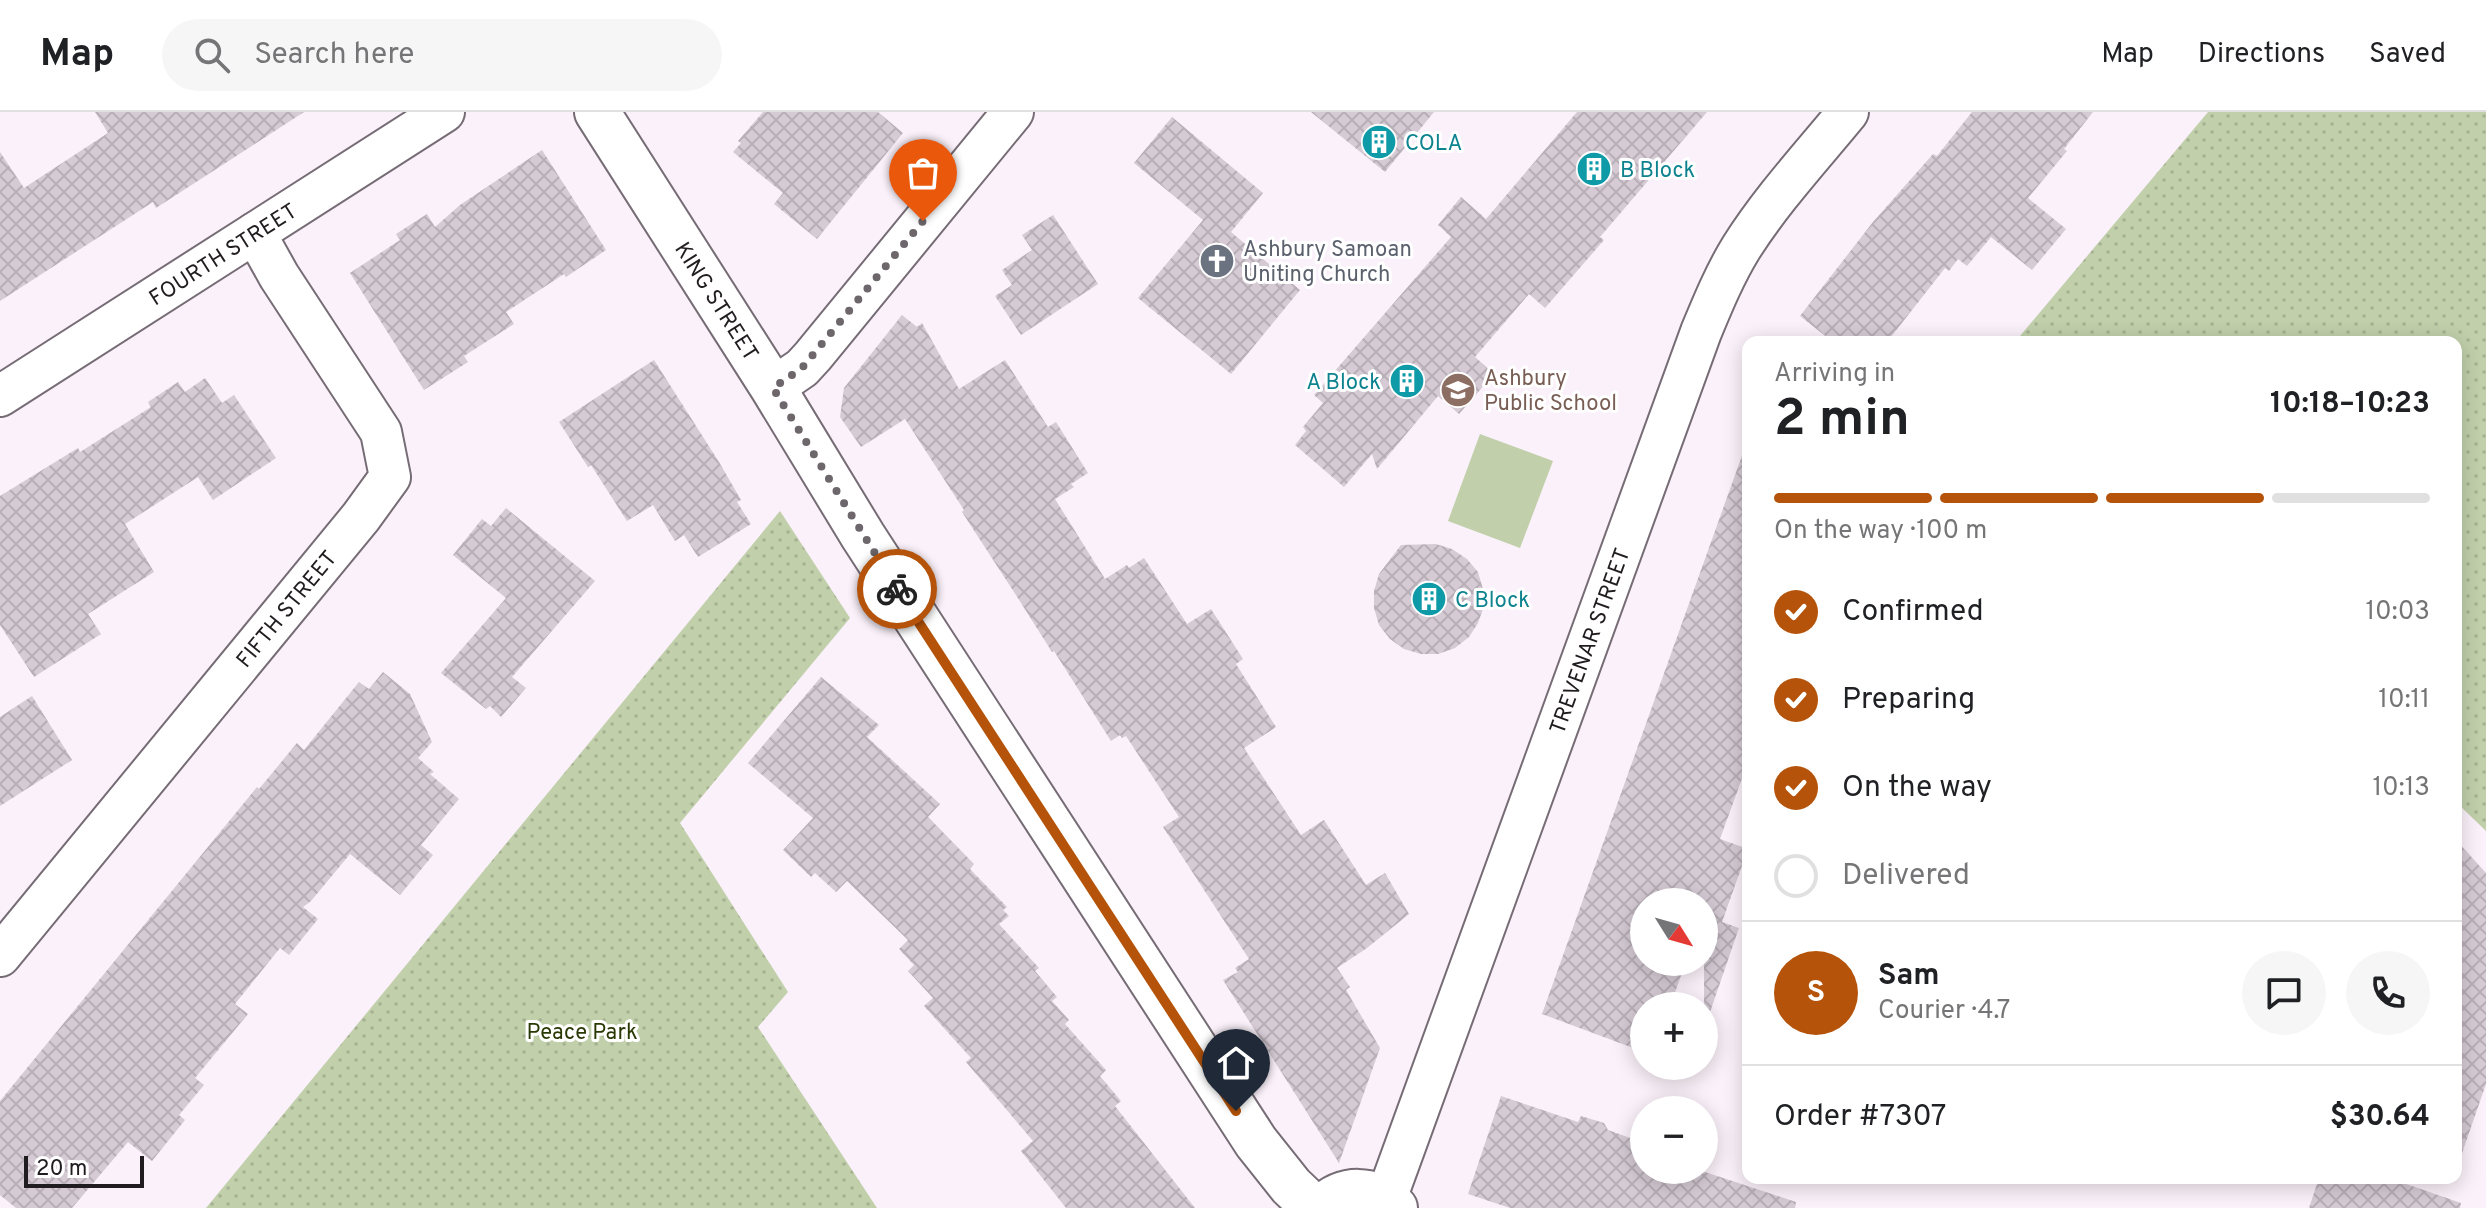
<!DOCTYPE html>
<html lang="en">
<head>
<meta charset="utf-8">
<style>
	body { margin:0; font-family:Overpass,sans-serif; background:#f6f6f6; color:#202124; height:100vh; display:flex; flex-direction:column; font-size:30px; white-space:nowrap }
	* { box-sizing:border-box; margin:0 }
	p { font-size:26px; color:#757577 }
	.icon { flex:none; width:44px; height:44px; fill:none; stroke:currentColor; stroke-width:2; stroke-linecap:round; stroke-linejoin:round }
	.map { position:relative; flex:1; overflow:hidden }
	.sheet { position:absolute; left:1742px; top:224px; width:720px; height:848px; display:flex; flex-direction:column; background:#fff; border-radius:16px; box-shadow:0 4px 20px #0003 }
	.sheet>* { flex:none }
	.needle { width:52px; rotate:127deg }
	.fabs { position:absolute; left:1630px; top:776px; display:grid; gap:16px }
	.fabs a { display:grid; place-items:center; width:88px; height:88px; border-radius:50%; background:#fff; box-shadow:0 4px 20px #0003; font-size:40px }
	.scale { position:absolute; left:24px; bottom:20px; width:120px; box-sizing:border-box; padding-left:8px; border:4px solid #201c1f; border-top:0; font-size:22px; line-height:28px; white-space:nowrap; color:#201c1f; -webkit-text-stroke:6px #fff; paint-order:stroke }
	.pin { position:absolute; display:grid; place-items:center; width:68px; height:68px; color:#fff; margin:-82px -34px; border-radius:50% 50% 50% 0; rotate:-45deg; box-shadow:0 0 8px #0007 }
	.pin .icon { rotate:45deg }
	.courier { position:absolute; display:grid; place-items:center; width:80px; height:80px; margin:-40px; border:6px solid #b45309; border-radius:50%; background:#fff; color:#222; box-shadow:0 2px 10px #0007 }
	.overview em { font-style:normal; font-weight:700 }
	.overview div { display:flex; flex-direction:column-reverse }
	.overview { display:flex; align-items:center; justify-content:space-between; height:136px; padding:0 32px }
	h1 { font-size:52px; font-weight:700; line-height:60px }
	.bar { display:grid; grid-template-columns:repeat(4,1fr); gap:12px 8px; align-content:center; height:96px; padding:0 32px }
	.bar i { height:10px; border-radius:6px; background:#e0e0e0 }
	.bar .current { background:#b45309 }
	.bar p { grid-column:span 4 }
	.line { display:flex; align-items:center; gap:20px; padding:0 32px; border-top:2px solid #e0e0e0 }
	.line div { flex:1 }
	.round { display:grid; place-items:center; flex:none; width:84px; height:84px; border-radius:42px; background:#f6f6f6 }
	ol { padding:0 32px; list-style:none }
	li { display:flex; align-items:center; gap:24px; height:88px }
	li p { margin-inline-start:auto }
	li .icon { padding:8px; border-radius:50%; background:#b45309; color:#fff; stroke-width:4 }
	li:last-child { color:#757577 }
	li i { width:44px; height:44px; border:4px solid #e0e0e0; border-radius:50% }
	header { display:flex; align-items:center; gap:48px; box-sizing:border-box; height:112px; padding:0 40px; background:#fff; border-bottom:2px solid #e0e0e0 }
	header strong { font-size:38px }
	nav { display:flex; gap:44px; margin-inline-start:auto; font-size:28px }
	.search { width:560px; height:72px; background:#f6f6f6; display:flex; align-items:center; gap:20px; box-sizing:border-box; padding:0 28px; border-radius:44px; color:#757577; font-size:30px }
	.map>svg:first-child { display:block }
	.green { fill:#c1d0ab }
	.park { fill:url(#park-dots) }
	.building { fill:url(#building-cross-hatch) }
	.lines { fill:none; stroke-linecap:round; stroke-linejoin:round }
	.minor-casing { stroke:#766c75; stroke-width:44 }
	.secondary-casing { stroke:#766c75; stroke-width:48 }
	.minor { stroke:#fff; stroke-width:40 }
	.secondary { stroke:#fff; stroke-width:44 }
	.done { stroke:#6d676c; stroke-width:8; stroke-dasharray:0 14.4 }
	.route { stroke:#b45309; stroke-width:10 }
	.labels { text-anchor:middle; stroke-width:6; stroke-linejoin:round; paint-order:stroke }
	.culture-label { font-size:22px; fill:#0d838f; stroke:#fff; text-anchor:start }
	.worship-label { font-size:22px; fill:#5b616d; stroke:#fff; text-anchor:start }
	.street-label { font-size:22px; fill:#201c1f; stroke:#fff }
	.education-label { font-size:22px; fill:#785e54; stroke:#fff; text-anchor:start }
	.park-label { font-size:22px; fill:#293904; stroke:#fff }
</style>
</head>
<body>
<header>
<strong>Map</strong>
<div class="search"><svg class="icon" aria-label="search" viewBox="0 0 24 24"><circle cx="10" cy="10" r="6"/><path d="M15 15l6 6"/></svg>Search here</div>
<nav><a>Map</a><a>Directions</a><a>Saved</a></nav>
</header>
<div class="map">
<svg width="2486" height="1096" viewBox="0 0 2486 1096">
	<defs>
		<pattern id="park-dots" width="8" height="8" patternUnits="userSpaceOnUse" patternTransform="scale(2)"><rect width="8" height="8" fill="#c1d0ab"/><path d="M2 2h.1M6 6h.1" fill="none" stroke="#a6b293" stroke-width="1.8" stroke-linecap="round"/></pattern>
		<pattern id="building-cross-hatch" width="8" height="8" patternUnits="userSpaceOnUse" patternTransform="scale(2)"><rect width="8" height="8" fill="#d6cbd5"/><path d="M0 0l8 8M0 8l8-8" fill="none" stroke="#b7aeb6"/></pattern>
	</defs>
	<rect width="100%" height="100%" fill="#fbf1fa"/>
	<!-- green -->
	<path class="green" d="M1480,322L1553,349L1520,436L1448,409Z"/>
	<!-- park -->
	<path class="park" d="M2208,0H2486V719L2456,690V230H2015Z
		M780,399L850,506L680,711L788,880L758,915L877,1096H206Z"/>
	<!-- building -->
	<path class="building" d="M95,0H304L156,96L153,90L0,189V40L24,76L108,21Z
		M763,0H878L903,21L817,127L774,92L783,81L733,40L741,31L738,29Z
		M1311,0H1434L1385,60Z
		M1577,0H1707L1600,125L1604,128L1545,196L1529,182L1475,245L1494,262L1459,302L1438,284L1377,357L1372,342L1344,375L1295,333L1306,319L1303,315L1323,291L1314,283L1451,125L1438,113L1461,85L1486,107Z
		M1972,0H2093L2064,37L2067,39L2028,86L2066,117L2032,158L1991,125L1967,154L1958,147L1949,159L1945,156L1887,230H1833L1800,204L1873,110L1933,42L1937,44Z
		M1172,5L1263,81L1231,120L1300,178L1231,262L1138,186L1203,108L1134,51Z
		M542,38L606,138L566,165L564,162L506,200L514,212L464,244L468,250L424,278L350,161L400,128L396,122L427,102L435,115L460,93Z
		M1053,103L1098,172L1021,223L995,184L1012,173L1002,158L1032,138L1022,123Z
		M902,203L917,215L922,211L959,277L1005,248L1048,315L1056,310L1088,361L1071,372L1074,375L1055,387L1105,467L1127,453L1129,456L1144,446L1187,512L1211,497L1243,547L1236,552L1276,615L1244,636L1301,723L1324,708L1366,773L1385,761L1409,802L1367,836L1337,856L1350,875L1346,878L1380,936L1339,1051L1223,868L1238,860L1235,856L1249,847L1163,715L1179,705L1126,624L1122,626L1120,623L1111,629L1054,539L1052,540L1021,491L962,400L964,398L905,307L861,335L840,305L844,276Z
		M654,248L719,350L741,388L737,390L751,412L698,445L684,423L675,429L653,393L627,409L591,353L588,355L559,310Z
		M205,266L222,291L234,283L276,346L213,388L198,365L125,412L154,460L88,502L101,522L34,565L0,513V384L78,336L80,340L151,295L148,290L178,270L185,280Z
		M1744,338L1748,339V650L1720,727L1748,737L1722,810L1739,816L1709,903H1704V790H1644V850H1686L1670,894H1644V940L1542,902Z
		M506,396L595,469L512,565L526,576L501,605L490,594L486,597L441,561L506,486L453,443L482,407L491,414Z
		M1436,432L1452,437L1467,447L1478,460L1483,477L1484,494L1478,511L1469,525L1455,536L1438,542H1421L1404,537L1390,527L1379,513L1374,496V479L1379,462L1401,433Z
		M383,560L410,582L432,630L418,646L434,660L430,662L459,687L421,733L433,743L400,783L350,742L311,789L303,795L318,807L289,843L280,836L235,892L248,902L195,966L204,973L179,1003L185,1008L152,1049L128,1030L72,1096H16L0,1083V989L257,675L259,677L297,631L304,638L359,570L369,577Z
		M821,565L879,613L867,625L940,692L928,705L974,752L970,757L1007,795L1003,798L1009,804L999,812L1039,856L1035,859L1057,885L1052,889L1069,908L1065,912L1106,958L1100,964L1121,989L1115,994L1195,1096H1066L1021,1039L1033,1029L966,950L971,946L924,894L933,886L908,859L914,853L899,837L908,828L847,769L836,780L815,761L811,765L783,738L813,706L748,651Z
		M32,584L72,648L0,694V605Z
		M2456,728L2486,761V972L2461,1044L2456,1043Z
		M1501,984L1578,1010L1581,1004L1604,1011L1608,1018L1644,1031V1058H1699L1796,1090L1795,1096H1510L1468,1082Z
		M2319,1066H2389L2461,1091L2460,1096H2309Z"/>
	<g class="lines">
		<defs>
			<g id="minor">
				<path d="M773,276L802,256L813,244L1013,0"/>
				<path id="s1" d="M0,284L444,0"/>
				<path id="s2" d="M0,844L361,405L390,365L381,320L279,164L255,121"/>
				<path id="s3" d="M1386,1087L1701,220C1713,191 1725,162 1741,136C1772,87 1812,44 1848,0"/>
			</g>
			<g id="secondary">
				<path id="s4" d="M597,0L773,276L863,424L1256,1030L1291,1074L1314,1096"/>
				<path d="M1322,1096C1344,1074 1373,1075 1395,1096"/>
			</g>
		</defs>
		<!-- minor casing -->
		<use href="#minor" class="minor-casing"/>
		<!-- secondary casing -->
		<use href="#secondary" class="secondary-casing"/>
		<!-- minor -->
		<use href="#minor" class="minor"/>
		<!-- secondary -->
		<use href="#secondary" class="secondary"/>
	</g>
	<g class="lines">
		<!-- done -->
		<path class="done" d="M897,477L773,276L802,256L923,109"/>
		<!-- route -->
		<path class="route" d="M897,477L1236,999"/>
	</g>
	<!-- icons -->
	<defs>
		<symbol id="building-disc" viewBox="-11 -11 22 22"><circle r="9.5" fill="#0f9aa8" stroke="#fff"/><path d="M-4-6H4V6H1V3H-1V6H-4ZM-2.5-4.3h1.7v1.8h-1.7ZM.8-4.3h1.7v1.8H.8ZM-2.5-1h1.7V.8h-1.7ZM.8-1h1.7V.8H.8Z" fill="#fff"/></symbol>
		<symbol id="church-disc" viewBox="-11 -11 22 22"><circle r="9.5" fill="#6b7280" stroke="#fff"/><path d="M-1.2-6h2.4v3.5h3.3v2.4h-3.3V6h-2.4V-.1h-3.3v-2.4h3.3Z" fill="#fff"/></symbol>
		<symbol id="school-disc" viewBox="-11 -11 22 22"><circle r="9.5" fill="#8d6e63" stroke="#fff"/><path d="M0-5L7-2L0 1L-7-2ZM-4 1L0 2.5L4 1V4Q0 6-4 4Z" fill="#fff"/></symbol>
	</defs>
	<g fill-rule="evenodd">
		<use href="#building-disc" x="1359" y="10" width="40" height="40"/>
		<use href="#building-disc" x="1574" y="37" width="40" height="40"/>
		<use href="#church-disc" x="1197" y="129" width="40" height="40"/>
		<use href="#building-disc" x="1387" y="249" width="40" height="40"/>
		<use href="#school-disc" x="1438" y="258" width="40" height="40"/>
		<use href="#building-disc" x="1409" y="467" width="40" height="40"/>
	</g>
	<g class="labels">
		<!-- culture labels -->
		<g class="culture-label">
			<text x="1405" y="38">COLA</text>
			<text x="1620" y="65">B Block</text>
			<text x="1381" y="277" text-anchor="end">A Block</text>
			<text x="1455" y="495">C Block</text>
		</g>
		<!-- worship labels -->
		<g class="worship-label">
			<text x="1243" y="144">Ashbury Samoan<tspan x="1243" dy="25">Uniting Church</tspan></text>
		</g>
		<!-- street labels -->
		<g class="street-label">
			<text dy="8" stroke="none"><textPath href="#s1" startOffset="264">FOURTH STREET</textPath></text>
			<text dy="8" stroke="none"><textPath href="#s4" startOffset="224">KING STREET</textPath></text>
			<text dy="8" stroke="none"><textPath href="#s2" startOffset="450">FIFTH STREET</textPath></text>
			<text dy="8" stroke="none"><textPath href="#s3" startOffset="594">TREVENAR STREET</textPath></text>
		</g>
		<!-- education labels -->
		<g class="education-label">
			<text x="1484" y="273">Ashbury<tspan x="1484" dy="25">Public School</tspan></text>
		</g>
		<!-- park labels -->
		<g class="park-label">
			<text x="582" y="927">Peace Park</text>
		</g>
	</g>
</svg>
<div class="fabs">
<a><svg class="needle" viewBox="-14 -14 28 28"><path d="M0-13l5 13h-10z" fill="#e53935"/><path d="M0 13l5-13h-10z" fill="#757577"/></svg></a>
<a>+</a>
<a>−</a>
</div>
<div class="scale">20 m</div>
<div class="pin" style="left:923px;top:109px;background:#ea580c"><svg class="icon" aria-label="bag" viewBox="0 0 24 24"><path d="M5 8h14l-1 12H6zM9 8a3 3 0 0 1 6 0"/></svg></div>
<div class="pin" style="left:1236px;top:999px;background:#1f2937"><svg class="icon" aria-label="home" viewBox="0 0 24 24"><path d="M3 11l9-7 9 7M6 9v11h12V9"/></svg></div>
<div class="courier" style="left:897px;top:477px"><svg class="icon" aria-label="bike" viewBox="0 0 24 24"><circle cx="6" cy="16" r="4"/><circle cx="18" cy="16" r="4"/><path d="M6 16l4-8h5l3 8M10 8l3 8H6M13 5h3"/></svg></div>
<section class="sheet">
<div class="overview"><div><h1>2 min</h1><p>Arriving in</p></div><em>10:18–10:23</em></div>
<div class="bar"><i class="current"></i><i class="current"></i><i class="current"></i><i></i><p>On the way · 100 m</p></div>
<ol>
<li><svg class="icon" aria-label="check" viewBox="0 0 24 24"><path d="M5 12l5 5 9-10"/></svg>Confirmed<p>10:03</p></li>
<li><svg class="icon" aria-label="check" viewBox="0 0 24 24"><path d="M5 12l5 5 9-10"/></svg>Preparing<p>10:11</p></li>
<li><svg class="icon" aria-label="check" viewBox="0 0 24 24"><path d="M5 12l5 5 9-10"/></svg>On the way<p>10:13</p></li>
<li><i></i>Delivered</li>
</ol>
<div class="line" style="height:144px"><b class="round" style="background:#b45309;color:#fff">S</b><div><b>Sam</b><p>Courier · 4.7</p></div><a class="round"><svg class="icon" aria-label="chat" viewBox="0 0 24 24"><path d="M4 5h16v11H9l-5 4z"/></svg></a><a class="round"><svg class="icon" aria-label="phone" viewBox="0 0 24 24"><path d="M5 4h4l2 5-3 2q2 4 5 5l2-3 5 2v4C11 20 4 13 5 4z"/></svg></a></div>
<div class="line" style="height:104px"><div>Order #7307</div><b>$30.64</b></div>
</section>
</div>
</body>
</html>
